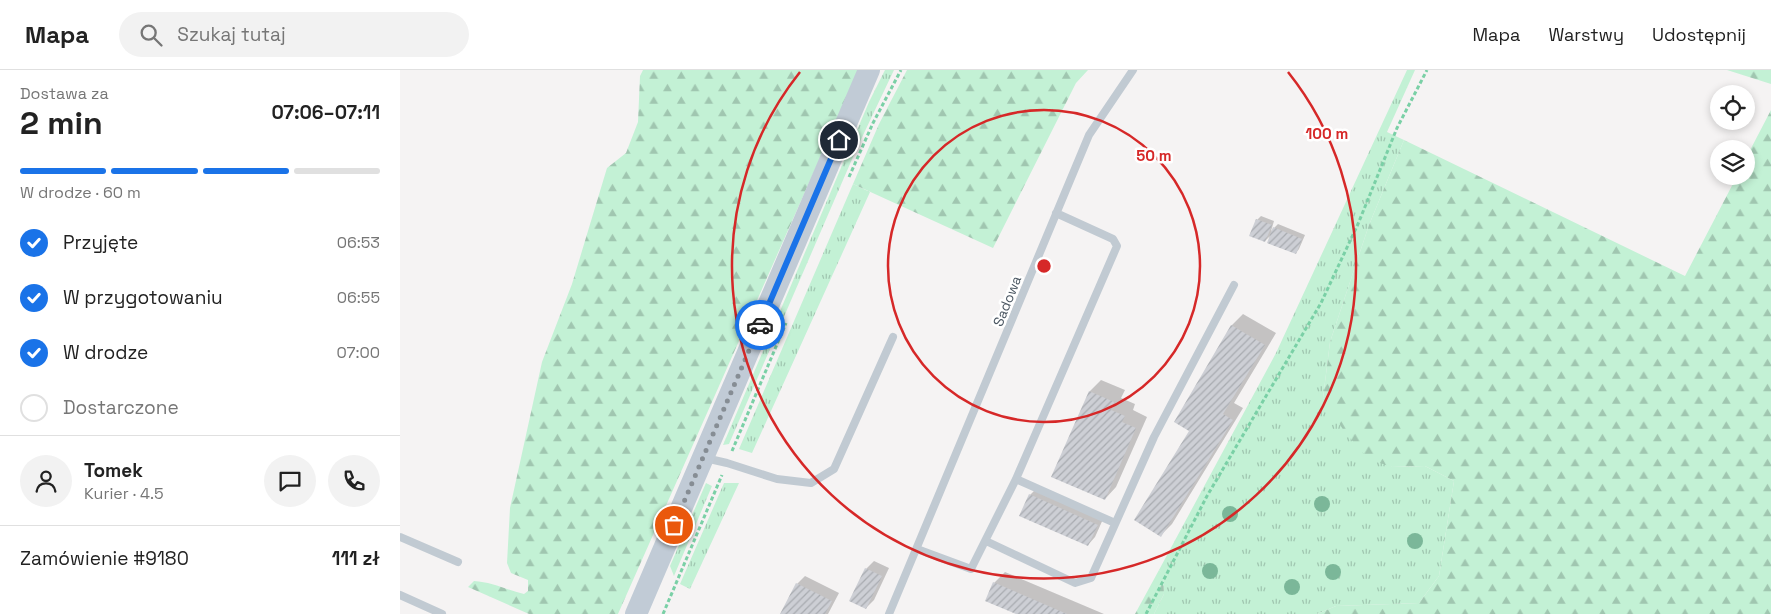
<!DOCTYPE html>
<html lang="pl">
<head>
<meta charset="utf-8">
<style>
	body { margin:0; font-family:"Space Grotesk",sans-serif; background:#f2f2f2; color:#222; height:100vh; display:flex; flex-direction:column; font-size:19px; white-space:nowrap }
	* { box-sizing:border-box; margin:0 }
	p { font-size:16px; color:#767676 }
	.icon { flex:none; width:28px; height:28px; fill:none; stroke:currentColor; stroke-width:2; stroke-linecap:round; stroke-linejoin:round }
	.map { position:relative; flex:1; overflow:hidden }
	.side { display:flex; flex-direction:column; background:#fff; width:400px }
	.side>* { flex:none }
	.buttons { position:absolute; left:1310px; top:15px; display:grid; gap:10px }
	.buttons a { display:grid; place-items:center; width:45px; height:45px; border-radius:50%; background:#fff; box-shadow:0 2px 8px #0003; font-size:25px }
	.pin { position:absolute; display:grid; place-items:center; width:42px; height:42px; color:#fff; margin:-21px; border:2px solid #fff; border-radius:50%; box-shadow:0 1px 5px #0007 }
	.courier { position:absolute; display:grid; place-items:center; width:50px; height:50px; margin:-25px; border:4px solid #1a73e8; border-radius:50%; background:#fff; color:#222; box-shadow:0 1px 6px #0007 }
	.headline em { font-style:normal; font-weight:700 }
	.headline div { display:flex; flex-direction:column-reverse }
	.headline { display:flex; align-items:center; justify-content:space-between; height:85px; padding:0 20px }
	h1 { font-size:32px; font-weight:700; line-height:38px }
	.bar { display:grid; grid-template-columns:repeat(4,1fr); gap:8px 5px; align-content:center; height:60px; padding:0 20px }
	.bar i { height:6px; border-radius:4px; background:#e0e0e0 }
	.bar .current { background:#1a73e8 }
	.bar p { grid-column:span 4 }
	.line { display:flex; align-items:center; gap:12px; padding:0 20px; border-top:1px solid #e0e0e0 }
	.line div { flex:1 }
	.round { display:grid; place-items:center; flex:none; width:52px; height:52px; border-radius:26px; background:#f2f2f2 }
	ol { padding:0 20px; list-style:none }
	li { display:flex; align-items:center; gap:15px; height:55px }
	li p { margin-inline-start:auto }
	li .icon { padding:5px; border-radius:50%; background:#1a73e8; color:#fff; stroke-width:4 }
	li:last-child { color:#767676 }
	li i { width:28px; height:28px; border:2px solid #e0e0e0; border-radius:50% }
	header { display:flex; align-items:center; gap:30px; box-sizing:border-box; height:70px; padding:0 25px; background:#fff; border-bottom:1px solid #e0e0e0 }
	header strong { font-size:24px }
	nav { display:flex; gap:28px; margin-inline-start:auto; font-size:18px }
	.search { width:350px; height:45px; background:#f2f2f2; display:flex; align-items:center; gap:12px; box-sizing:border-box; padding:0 18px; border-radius:28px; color:#767676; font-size:19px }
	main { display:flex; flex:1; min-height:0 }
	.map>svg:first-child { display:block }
	.grass { fill:url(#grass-tufts) }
	.forest { fill:url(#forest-firs) }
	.shadow { fill:#0003 }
	.building { fill:url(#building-hatch) }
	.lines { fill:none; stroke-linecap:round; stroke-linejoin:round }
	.path { stroke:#7ad0a6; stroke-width:3; stroke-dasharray:4 2.5; stroke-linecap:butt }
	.service { stroke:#c1cad2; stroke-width:8 }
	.secondary { stroke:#c1cbd6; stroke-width:22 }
	.tree { fill:#7bb799 }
	.done { stroke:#868d94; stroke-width:5; stroke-dasharray:0 9 }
	.route { stroke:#1a73e8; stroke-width:6 }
	.ring { fill:none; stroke:#d62828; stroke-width:2.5 }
	.labels { text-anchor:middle; stroke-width:5; stroke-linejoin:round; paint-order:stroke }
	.street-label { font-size:14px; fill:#4a5661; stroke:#fff }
	.centre { fill:#d62828; stroke:#fff; stroke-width:2.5 }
	.ring-label { font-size:15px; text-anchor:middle; font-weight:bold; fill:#d62828; stroke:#fff; stroke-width:5; stroke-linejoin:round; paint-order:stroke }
</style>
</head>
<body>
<header>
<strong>Mapa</strong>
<div class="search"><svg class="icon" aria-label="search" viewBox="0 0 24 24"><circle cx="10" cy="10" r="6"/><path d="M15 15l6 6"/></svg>Szukaj tutaj</div>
<nav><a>Mapa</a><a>Warstwy</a><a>Udostępnij</a></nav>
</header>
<main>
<section class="side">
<div class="headline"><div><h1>2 min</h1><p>Dostawa za</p></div><em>07:06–07:11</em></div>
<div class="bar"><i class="current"></i><i class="current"></i><i class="current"></i><i></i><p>W drodze · 60 m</p></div>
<ol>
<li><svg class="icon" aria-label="check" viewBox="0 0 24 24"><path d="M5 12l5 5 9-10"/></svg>Przyjęte<p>06:53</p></li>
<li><svg class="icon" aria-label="check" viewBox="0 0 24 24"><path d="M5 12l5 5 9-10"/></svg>W przygotowaniu<p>06:55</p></li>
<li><svg class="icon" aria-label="check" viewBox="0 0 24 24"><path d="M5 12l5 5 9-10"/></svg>W drodze<p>07:00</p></li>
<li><i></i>Dostarczone</li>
</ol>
<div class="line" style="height:90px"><a class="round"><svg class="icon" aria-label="person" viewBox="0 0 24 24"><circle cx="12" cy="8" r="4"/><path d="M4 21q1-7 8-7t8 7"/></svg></a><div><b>Tomek</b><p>Kurier · 4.5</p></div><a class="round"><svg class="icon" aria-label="chat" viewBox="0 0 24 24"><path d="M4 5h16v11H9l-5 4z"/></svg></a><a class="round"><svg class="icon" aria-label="phone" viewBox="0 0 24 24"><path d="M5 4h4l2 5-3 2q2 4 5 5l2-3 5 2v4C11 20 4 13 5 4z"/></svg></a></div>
<div class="line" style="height:65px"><div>Zamówienie #9180</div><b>111 zł</b></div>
</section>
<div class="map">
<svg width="1371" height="544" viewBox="0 0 1371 544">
	<defs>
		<pattern id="grass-tufts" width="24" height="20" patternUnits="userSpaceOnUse" patternTransform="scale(1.25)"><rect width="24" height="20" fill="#c3f1d5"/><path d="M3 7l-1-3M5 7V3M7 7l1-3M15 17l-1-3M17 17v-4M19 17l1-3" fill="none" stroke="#a0c6b0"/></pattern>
		<pattern id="forest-firs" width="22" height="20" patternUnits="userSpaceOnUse" patternTransform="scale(1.25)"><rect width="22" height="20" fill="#c3f1d5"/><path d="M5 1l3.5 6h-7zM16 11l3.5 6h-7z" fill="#a0c6b0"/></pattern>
		<pattern id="building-hatch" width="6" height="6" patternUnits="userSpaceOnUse" patternTransform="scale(1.25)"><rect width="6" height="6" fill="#cdcfd5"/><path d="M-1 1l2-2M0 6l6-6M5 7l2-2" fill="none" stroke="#a8abb0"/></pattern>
	</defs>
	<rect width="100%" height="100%" fill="#f5f3f3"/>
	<!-- grass -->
	<path class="grass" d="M485,0H494L456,80L329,374L323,375L469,32Z
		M1007,0H1015L987,62L1004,70L969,155L930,272L923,328L992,397L1025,396L1054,411L1039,506L1019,533L936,536L917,544H754L764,524L763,504L759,500L876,283Z
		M453,114L470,122L352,383L339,379Z
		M306,413L312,416L274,506L270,496Z
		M324,413H339L290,519L280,514Z"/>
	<!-- forest -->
	<path class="forest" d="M243,0H459L218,544H129L68,517L74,511C92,512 107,520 124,524L128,521V510L111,503L107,493L110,438L142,292L172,214L207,98L226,83L238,52L240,6Z
		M507,0H688L676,13L593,178L453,114L479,54Z
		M1327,0H1371V14Z
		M1371,40V544H917L936,536L1019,533L1039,506L1054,411L1025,396L992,397L968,389L944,361L923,328L930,272L969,155L1004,70L1285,206L1337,106H1346V88Z
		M759,500L763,503L764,524L754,544H735Z"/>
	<!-- shadow -->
	<path class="shadow" d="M861,146L874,151L871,161L878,154L905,165L899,179L896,183L872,164L865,171L857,150Z
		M843,244L876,263L834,333L843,338L772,454L761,465L790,361L832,255Z
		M701,310L725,320L721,328L735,334L733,340L747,347L716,417L705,429L653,406L690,321Z
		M638,417L704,447L695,467L688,475L630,425Z
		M474,491L489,498L474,530L466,538V499Z
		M605,502L704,544H619L594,513Z
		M405,506L439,523L428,544H382L397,514Z"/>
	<!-- building -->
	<path class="building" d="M856,149L872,155L865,172L849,166Z
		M873,157L902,169L896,184L867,173Z
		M831,255L865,275L823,344L833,350L761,467L734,450L789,361L774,352Z
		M689,321L714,332L711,340L725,346L722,352L736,358L705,430L651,407Z
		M629,424L698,455L688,476L619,446Z
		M465,498L482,506L466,539L449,531Z
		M593,512L667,544H616L585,531Z
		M396,513L432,531L425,544H380Z"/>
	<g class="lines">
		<!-- path -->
		<path class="path" d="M449,107L473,53L501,0
			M332,381L386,253
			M263,544L322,405
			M746,544L807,426L921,233L958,154L997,58L1027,0"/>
		<!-- service -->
		<path class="service" d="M305,388L327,393L377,409L411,413L434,399L493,267
			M616,409L715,453
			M0,467L58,492
			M586,471L675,513L691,508L754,367L834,215
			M517,479L571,499L616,409L717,176L713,169L656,143
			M0,525L42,544
			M489,544L689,65L733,0"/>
		<!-- secondary -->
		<path class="secondary" d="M236,544L469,0"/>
	</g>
	<!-- trees -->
	<g class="tree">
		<circle cx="922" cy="434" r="8"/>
		<circle cx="830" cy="444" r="8"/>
		<circle cx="1015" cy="471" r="8"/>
		<circle cx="810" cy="501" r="8"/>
		<circle cx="933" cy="502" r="8"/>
		<circle cx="892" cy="517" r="8"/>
	</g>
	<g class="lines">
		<!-- done -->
		<path class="done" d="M274,455L360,255"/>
		<!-- route -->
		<path class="route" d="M360,255L439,70"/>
	</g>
	<!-- distance rings -->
	<g class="ring">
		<circle cx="644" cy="196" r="156"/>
		<path d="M888 2A312 312 0 1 1 400 2"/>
	</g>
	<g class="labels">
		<!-- street labels -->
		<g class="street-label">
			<text transform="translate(607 231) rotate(-68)" y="5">Sadowa</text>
		</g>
	</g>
	<circle cx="644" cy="196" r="8" class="centre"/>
	<g class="ring-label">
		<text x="927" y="69">100 m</text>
		<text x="754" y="91">50 m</text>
	</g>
</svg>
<div class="buttons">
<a><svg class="icon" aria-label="locate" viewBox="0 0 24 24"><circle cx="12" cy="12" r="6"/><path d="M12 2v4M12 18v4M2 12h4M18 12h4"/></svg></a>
<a><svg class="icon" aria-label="layers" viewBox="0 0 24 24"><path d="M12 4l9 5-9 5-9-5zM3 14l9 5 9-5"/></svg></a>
</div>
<div class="pin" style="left:274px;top:455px;background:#ea580c"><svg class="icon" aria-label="bag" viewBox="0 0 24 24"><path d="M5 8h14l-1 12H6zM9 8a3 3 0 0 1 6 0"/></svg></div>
<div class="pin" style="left:439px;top:70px;background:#1f2937"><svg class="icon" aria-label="home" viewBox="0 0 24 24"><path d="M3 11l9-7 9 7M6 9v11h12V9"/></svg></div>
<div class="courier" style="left:360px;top:255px"><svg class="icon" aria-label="car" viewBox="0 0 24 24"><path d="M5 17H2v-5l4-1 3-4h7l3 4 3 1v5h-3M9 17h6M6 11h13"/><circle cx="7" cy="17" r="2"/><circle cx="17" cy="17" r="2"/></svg></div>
</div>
</main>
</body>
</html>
